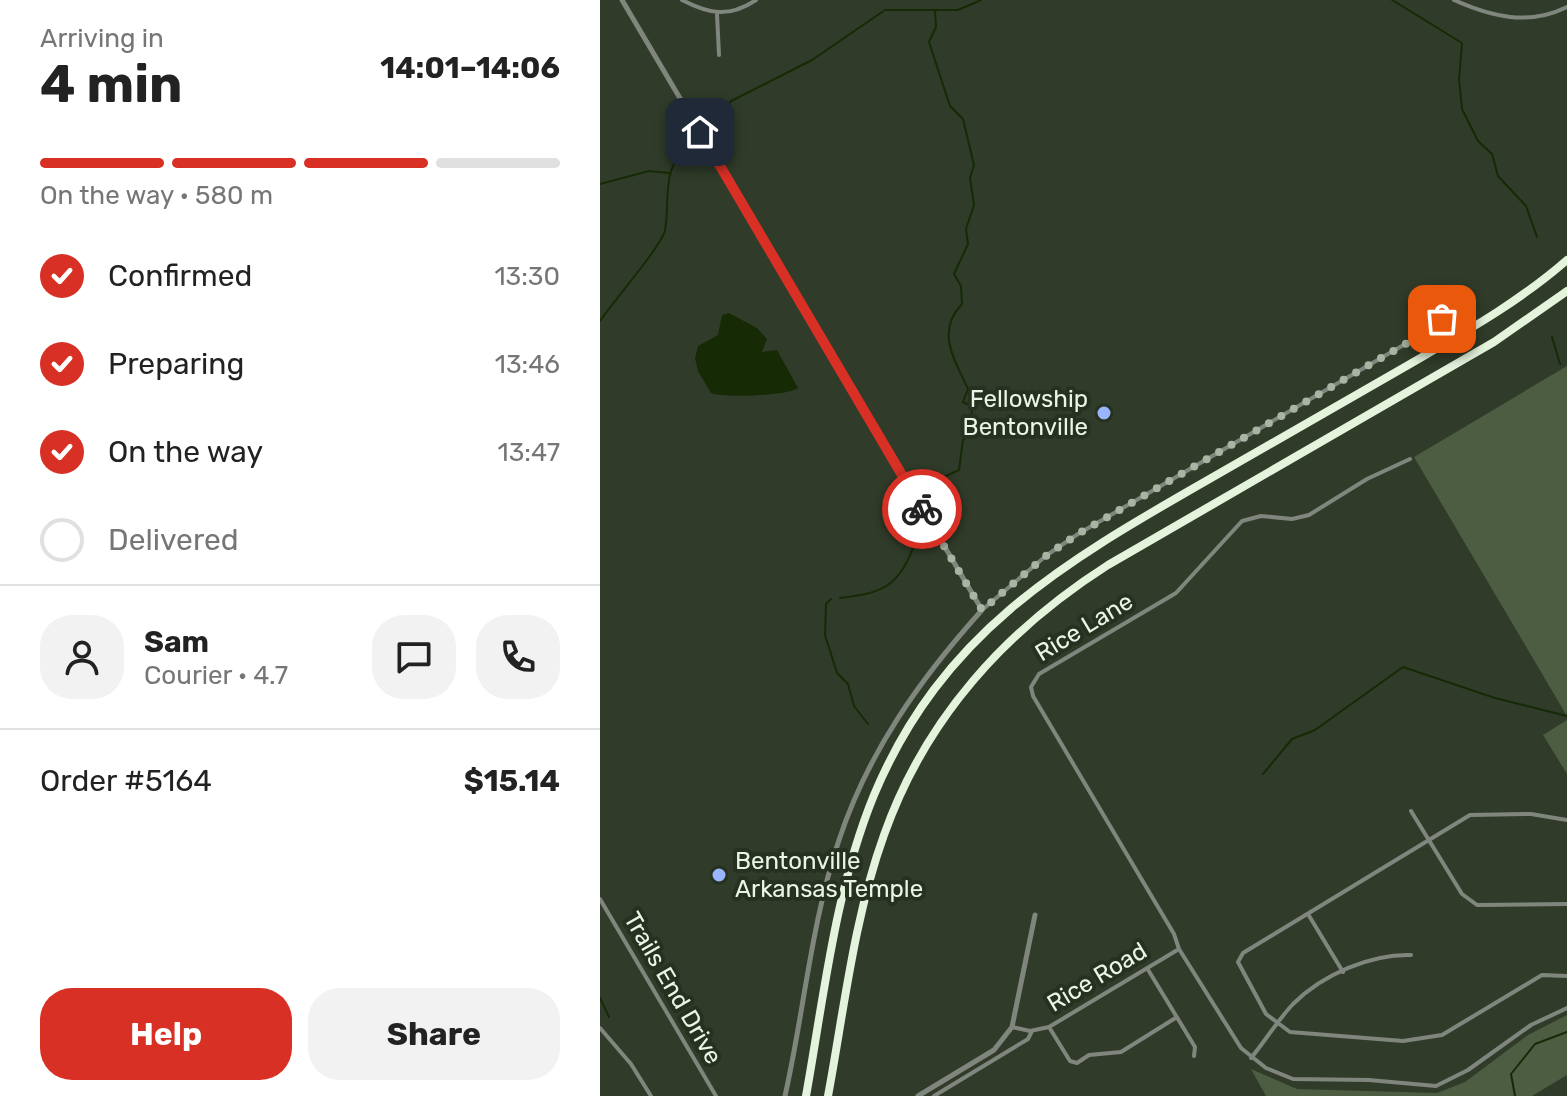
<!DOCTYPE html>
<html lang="en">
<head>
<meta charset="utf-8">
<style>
	body { margin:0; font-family:Rubik,sans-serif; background:#f2f2f2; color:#222; height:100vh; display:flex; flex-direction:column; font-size:30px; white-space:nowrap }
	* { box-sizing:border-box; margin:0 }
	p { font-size:26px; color:#767676 }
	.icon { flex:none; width:44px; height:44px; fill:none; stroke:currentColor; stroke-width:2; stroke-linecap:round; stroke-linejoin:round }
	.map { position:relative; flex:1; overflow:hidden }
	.sheet { display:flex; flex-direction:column; background:#fff; width:600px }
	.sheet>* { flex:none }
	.pin { position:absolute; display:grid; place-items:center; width:68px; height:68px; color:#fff; margin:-34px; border-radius:16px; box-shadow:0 4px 12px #0006 }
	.courier { position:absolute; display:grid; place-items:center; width:80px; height:80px; margin:-40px; border:6px solid #d93025; border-radius:50%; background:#fff; color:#222; box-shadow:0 2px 10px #0007 }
	.head em { font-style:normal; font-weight:700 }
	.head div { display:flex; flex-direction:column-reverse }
	.head { display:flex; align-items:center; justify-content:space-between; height:136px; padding:0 40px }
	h1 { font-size:52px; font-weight:700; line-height:60px }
	.bar { display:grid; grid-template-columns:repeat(4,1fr); gap:12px 8px; align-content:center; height:96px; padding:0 40px }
	.bar i { height:10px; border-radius:6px; background:#e0e0e0 }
	.bar .current { background:#d93025 }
	.bar p { grid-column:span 4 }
	.line { display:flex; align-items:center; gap:20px; padding:0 40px; border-top:2px solid #e0e0e0 }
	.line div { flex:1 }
	.round { display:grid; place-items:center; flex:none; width:84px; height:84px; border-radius:32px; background:#f2f2f2 }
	ol { padding:0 40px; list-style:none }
	li { display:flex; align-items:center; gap:24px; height:88px }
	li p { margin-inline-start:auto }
	li .icon { padding:8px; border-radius:50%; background:#d93025; color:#fff; stroke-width:4 }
	li:last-child { color:#767676 }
	li i { width:44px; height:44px; border:4px solid #e0e0e0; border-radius:50% }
	.action { display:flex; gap:16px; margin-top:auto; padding:16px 40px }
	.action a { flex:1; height:92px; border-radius:32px; background:#d93025; color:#fff; font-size:32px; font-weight:700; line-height:92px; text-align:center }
	.action a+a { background:#f2f2f2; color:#222 }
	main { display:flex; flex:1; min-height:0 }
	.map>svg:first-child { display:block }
	.green { fill:#4c5d41 }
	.water { fill:#152a05 }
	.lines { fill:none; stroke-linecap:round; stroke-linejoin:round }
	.stream { stroke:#152a05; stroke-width:2 }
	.minor { stroke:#80867d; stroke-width:4 }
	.tertiary { stroke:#80867d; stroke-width:5 }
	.motorway { stroke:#e4f4dc; stroke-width:8 }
	.done { stroke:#aab4a5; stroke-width:8; stroke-dasharray:0 14.4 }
	.route { stroke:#d93025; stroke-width:10 }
	.poi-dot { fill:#99b5fd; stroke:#26311f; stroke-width:3 }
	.labels { text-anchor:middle; stroke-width:8; stroke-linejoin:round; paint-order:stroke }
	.poi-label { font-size:24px; fill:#ecf4e8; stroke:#26311f; text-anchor:end }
	.street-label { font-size:24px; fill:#ecf4e8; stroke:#26311f }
</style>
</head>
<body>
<main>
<section class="sheet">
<div class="head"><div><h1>4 min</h1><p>Arriving in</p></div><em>14:01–14:06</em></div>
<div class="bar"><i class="current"></i><i class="current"></i><i class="current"></i><i></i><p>On the way · 580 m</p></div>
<ol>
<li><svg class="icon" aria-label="check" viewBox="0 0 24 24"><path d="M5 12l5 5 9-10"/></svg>Confirmed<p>13:30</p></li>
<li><svg class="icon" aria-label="check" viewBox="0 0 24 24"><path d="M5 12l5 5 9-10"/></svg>Preparing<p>13:46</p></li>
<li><svg class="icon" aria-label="check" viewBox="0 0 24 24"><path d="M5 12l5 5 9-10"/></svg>On the way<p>13:47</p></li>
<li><i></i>Delivered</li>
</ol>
<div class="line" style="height:144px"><a class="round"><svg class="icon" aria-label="person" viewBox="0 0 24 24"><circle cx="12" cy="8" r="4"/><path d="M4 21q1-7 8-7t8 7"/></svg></a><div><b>Sam</b><p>Courier · 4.7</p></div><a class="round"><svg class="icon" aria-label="chat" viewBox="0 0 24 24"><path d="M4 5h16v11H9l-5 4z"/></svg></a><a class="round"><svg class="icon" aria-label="phone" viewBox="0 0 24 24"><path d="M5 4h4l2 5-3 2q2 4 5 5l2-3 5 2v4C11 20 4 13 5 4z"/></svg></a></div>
<div class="line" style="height:104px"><div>Order #5164</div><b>$15.14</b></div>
<div class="action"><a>Help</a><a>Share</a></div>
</section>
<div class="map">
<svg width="967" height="1096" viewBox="0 0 967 1096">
	<rect width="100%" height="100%" fill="#303c29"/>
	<!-- green -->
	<path class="green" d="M967,366V716L814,457Z
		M967,720V774L943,735Z
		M967,1015V1075L932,1096H666L651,1069L697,1089L837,1093L865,1082L928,1035Z"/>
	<!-- water -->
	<path class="water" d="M129,313L157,328L167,339L162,352L177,350L198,388C187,396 125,398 111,393L98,371L95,358L98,346L118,335L122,315Z"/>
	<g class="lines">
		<!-- stream -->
		<path class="stream" d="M792,0L862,43L859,79L862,109L878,141L892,154L898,176L926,206L937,237
			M335,11L336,27L329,42L350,106L363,119L374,165L370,178L374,205L366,229L368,244L354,274L361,286L362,304C335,332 355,360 368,389L363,402L371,406L374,433L363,440L359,470L339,479
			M123,112L131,101L212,60L285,10H358L381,0
			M0,184L49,171L69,173
			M0,321C12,303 63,244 65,230C70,205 62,172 82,153
			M952,337L960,364
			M240,598C286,593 300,585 316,540
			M231,599L226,604L225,635L237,673L248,684L254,706L268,724
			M663,774L692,739L715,730L803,667L895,698L967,716
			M0,998L9,1017
			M915,1096L911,1074L935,1044L967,1032"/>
		<!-- minor -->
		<path class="minor" d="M82,0C109,14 129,18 156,0
			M854,0C892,17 928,26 967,7
			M117,14L119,55
			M810,459L767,479L709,515L692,519L661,516L642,521L576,593L439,674L431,687L433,696L574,934L579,949L641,1048L666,1068L693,1079L769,1080L836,1086L868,1070L931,1025L967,1008
			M382,610L447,555L478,534L838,325L842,319
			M811,811L862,894L877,905L967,904
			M967,820L931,814L870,815L643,953L638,962L666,1014L690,1032L803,1041L842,1035L942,975L967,976
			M0,899L116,1096
			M708,914L743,972
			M547,968L595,1047L594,1056
			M412,1027L430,1031L449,1027L579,949
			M449,1027L470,1061L477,1063L489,1055L521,1052L577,1017
			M0,1028L31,1064L51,1096
			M651,1058C665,1041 678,1020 693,1004C723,974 771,954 811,955
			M334,1096L428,1039L432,1031"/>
		<!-- tertiary -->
		<path class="tertiary" d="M22,0L382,610C320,679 268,752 239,840C211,923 204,1012 185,1096
			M318,1096L394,1050L412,1027L435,915"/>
		<!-- motorway -->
		<path class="motorway" d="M206,1096C224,996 235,890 274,795C342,633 461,564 606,481C674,442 742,403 810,364C865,332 919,302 967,260
			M228,1096C244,1010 254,918 284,835C325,719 406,630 508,565L894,342L967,291"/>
	</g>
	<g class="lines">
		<!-- done -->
		<path class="done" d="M322,509L382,610L447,555L478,534L838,325L842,319"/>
		<!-- route -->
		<path class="route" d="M100,132L322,509"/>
	</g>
	<!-- markers -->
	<g class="poi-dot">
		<circle cx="504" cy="413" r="8"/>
		<circle cx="119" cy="875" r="8"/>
	</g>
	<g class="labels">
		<!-- poi labels -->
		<g class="poi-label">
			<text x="488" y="407">Fellowship<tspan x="488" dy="28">Bentonville</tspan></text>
			<text x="135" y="869" text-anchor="start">Bentonville<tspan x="135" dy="28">Arkansas Temple</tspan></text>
		</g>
		<!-- street labels -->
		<g class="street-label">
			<text transform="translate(484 627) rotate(-31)" y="8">Rice Lane</text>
			<text transform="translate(497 977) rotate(-31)" y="8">Rice Road</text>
			<text transform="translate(73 988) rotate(60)" y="8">Trails End Drive</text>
		</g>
	</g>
</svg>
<div class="pin" style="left:842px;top:319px;background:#ea580c"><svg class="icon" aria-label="bag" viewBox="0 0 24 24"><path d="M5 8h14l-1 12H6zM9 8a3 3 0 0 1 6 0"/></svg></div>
<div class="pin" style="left:100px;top:132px;background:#1f2937"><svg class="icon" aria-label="home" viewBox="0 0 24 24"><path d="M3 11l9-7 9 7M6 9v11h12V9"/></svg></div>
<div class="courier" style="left:322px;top:509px"><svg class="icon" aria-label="bike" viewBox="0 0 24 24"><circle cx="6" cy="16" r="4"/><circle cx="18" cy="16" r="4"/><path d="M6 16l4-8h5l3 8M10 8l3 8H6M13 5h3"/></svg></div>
</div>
</main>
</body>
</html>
